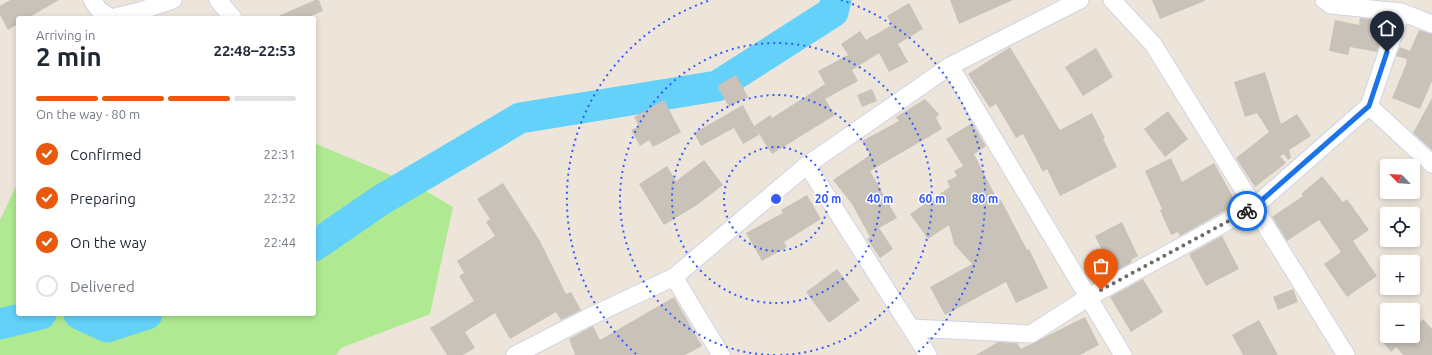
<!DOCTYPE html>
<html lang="en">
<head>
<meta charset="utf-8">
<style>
	body { margin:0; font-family:Ubuntu,sans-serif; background:#f6f6f7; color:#1f2937; height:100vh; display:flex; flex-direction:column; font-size:15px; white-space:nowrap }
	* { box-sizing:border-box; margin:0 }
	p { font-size:13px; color:#747a83 }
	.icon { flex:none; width:22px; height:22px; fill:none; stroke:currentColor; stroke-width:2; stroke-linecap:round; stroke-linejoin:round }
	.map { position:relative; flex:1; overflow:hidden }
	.drawer { position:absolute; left:16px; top:16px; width:300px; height:300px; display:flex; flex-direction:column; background:#fff; border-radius:4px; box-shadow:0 2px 6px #0003 }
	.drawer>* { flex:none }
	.needle { width:26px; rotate:295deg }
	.fabs { position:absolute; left:1380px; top:159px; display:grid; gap:8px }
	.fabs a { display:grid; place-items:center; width:40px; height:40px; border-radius:4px; background:#fff; box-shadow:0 2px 6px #0003; font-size:20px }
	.pin { position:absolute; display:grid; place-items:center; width:34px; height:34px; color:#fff; margin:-41px -17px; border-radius:50% 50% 50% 0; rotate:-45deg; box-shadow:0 0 4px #0007 }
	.pin .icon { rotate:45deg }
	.courier { position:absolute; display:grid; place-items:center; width:40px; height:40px; margin:-20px; border:3px solid #1a73e8; border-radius:50%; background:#fff; color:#222; box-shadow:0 1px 5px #0007 }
	.head em { font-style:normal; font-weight:700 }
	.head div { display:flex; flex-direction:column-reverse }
	.head { display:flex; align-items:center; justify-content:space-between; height:68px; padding:0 20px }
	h1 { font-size:26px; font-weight:700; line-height:30px }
	.bar { display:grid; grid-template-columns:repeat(4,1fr); gap:6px 4px; align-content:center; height:48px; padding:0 20px }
	.bar i { height:5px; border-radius:3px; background:#e0e1e3 }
	.bar .on { background:#ea580c }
	.bar p { grid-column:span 4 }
	ol { padding:0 20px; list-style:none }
	li { display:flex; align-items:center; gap:12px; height:44px }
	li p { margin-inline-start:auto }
	li .icon { padding:4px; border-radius:50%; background:#ea580c; color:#fff; stroke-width:4 }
	li:last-child { color:#747a83 }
	li i { width:22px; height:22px; border:2px solid #e0e1e3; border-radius:50% }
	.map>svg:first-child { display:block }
	.green { fill:#afe991 }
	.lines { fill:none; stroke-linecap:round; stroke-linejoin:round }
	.river { stroke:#63d1f9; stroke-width:31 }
	.building { fill:#c8c2b9 }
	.street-casing { stroke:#cfd3e4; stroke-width:19 }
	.street { stroke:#fff; stroke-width:17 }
	.done { stroke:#6e6b67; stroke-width:4; stroke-dasharray:0 7.2 }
	.route { stroke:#1a73e8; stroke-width:5 }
	.ring { fill:none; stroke:#355aff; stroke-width:2; stroke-dasharray:2 4 }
	.centre { fill:#355aff; stroke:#fff; stroke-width:2 }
	.ring-label { font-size:12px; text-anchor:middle; font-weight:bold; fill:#355aff; stroke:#fff; stroke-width:3; stroke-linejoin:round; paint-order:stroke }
</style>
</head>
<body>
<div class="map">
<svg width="1432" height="355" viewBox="0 0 1432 355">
	<rect width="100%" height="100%" fill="#ede5da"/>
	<!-- green -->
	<path class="green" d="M314,143L417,186L453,207L430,314L341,348L336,355H0V220L18,182V314H314Z"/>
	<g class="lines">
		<!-- river -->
		<path class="river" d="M314,246L381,200L520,118L717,86L833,12L836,0
			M79,314L107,327L147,314
			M0,324L41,314"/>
	</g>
	<!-- building -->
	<path class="building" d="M10,0H59L28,18H18V24L8,30L0,15V6Z
		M315,0H319L323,11L307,18H274Z
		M950,0H1013L959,24Z
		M1152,0H1204L1205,1L1160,19Z
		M909,3L923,29L898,44L908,62L889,72L879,53L852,70L858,81L825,99L835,115L772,154L755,128L759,135L743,144L734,128L701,146L694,133L743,105L754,126L770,115L772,118L825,84L818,71L848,55L841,44L860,31L866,40L892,25L887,16Z
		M1360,18L1387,21L1377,52L1350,47L1348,55L1329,51L1335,20L1359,25Z
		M1419,30L1432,34V81L1420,109L1392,98L1407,62H1406L1407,59L1396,56L1400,47L1410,51Z
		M1010,47L1060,130L1092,113L1105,138L1103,139L1117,167L1060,196L1047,169L1043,172L1023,134L1016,138L996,104L990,108L968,74Z
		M1096,48L1113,77L1083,96L1065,67Z
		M1265,72L1281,124L1297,114L1311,136L1289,150L1291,158L1288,160L1284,154L1280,156L1286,163L1255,187L1236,158L1269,132L1257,113L1245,117L1234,82Z
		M736,75L748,97L729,107L717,86Z
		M872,89L877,101L862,107L857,95Z
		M1432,98V150L1413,133Z
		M925,99L939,114L936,118L942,129L870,171L897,218L879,228L893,249L880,258L867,239L870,237L852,204L833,180L870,155L862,141L899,121L896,117Z
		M664,100L681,132L653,147L649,140L640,146L631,130L639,126L634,117Z
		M1168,111L1188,139L1165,157L1144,129Z
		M972,123L986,146L974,154L998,201L1001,200L1027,250L1029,249L1048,288L1016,303L1006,282L945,315L930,287L972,264L954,244L949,225L928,239L910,214L950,187L947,181L957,176L954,171L963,166L946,139Z
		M1171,158L1182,182L1214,163L1237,204L1180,236L1178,232L1171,235L1160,210L1162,209L1145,171Z
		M704,160L723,185L697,205L664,225L639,184L667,166L676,181Z
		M1322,176L1343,202L1347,199L1369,230L1353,241L1377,276L1347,297L1324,264L1341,252L1319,220L1287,241L1272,217L1303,196L1301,194Z
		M503,183L540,241L566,294L571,292L581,310L561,320L556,312L510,339L495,313L465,332L475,348L463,355H447L430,328L474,301L459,276L464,273L457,261L495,236L486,222L490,219L477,199Z
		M807,195L821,219L784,242L787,247L762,261L746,233L783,213L781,210Z
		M1122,222L1138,256L1131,260L1132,262L1113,273L1095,236Z
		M1222,236L1239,269L1206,286L1189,254Z
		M837,269L860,300L829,323L806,292Z
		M1143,279L1163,312L1131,332L1110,297Z
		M1293,289L1298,302L1278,310L1273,297Z
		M674,297L702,346L685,355H574L575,354L569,339L593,326L600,340Z
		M1413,314L1420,322L1423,319L1432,329V355H1403L1396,347L1391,352L1382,341L1387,336L1379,327L1387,321V336H1413Z
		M1085,317L1099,345L1080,355H976L998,342L1017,343L1021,349Z
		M1259,320L1278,355H1243L1232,335Z"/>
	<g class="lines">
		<defs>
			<path id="street" d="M92,0L99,10L111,18L140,11L173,0
				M218,0L233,18
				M1112,0L1153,44L1346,355
				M1324,0L1331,5L1401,12L1432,24
				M950,66L1123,355
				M1369,106L1432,164
				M807,165L928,355
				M674,277L721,355
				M911,328L1031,334L1087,298L1254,207L1369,106L1401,12
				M515,355L587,318L674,277L807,165L950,66L1080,0"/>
		</defs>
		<!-- street casing -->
		<use href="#street" class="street-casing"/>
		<!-- street -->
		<use href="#street" class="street"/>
	</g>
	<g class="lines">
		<!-- done -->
		<path class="done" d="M1101,290L1247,211"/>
		<!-- route -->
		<path class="route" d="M1247,211L1254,207L1369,106L1387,52"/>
	</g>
	<!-- distance rings -->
	<g class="ring">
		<circle cx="776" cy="199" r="52"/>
		<circle cx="776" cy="199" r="104"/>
		<path d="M775 355A156 156 0 1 1 777 355"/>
		<path d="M636 354A209 209 0 0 1 711 0M841 0A209 209 0 0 1 916 354"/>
	</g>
	<circle cx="776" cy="199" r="6" class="centre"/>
	<g class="ring-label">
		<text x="828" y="203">20 m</text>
		<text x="880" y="203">40 m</text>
		<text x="932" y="203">60 m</text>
		<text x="985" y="203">80 m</text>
	</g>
</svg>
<div class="fabs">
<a><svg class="needle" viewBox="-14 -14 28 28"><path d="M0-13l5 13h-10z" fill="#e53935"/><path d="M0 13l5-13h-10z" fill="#747a83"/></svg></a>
<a><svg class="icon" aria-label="locate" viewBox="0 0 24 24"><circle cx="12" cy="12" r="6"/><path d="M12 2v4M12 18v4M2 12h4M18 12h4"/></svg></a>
<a>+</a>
<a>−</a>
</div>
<div class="pin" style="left:1101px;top:290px;background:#ea580c"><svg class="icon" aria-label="bag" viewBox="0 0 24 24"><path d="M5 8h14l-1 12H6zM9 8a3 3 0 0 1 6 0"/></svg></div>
<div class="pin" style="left:1387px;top:52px;background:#1f2937"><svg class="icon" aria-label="home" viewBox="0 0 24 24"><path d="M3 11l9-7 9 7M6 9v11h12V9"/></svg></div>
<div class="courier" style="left:1247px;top:211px"><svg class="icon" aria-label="bike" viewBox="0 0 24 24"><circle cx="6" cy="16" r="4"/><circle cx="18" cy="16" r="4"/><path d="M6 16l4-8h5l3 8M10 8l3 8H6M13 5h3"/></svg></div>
<section class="drawer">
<div class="head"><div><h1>2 min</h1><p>Arriving in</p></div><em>22:48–22:53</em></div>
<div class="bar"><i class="on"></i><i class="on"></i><i class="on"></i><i></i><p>On the way · 80 m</p></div>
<ol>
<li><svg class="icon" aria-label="check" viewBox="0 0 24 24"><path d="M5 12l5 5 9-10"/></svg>Confirmed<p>22:31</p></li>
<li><svg class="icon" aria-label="check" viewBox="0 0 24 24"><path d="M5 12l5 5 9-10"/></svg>Preparing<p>22:32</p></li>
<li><svg class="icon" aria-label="check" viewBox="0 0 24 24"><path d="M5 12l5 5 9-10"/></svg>On the way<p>22:44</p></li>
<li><i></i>Delivered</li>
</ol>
</section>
</div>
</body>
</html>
